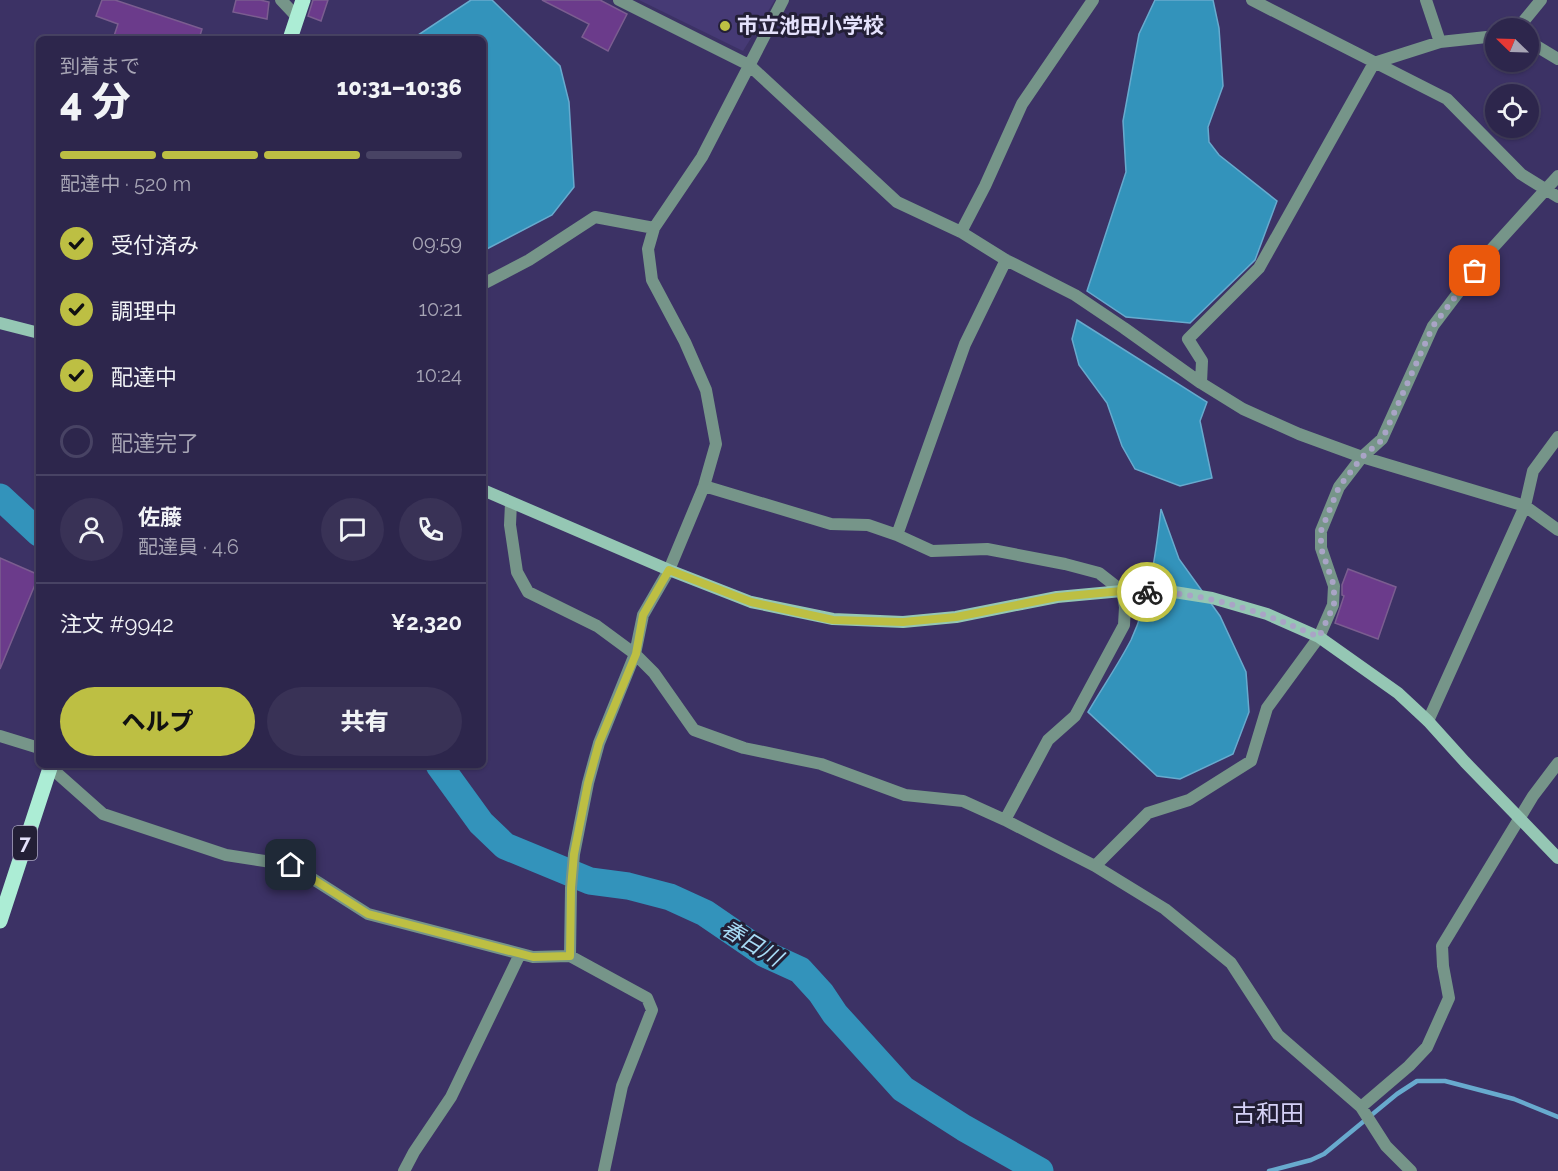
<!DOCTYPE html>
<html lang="ja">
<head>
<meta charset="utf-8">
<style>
	body { margin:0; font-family:Raleway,"Noto Sans JP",sans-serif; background:#393256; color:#f1f3f6; height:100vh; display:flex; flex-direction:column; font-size:22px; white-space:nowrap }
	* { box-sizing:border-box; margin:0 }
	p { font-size:20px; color:#a7a5b5 }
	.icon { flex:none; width:33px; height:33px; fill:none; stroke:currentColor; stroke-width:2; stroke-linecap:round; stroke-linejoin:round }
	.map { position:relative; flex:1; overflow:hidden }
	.sheet { position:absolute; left:36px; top:36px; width:450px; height:732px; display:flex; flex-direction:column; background:#2d264c; border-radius:9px; box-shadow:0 2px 4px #0004,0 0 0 2px #484364 }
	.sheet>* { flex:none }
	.needle { width:39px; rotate:293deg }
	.fabs { position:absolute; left:1485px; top:18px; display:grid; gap:12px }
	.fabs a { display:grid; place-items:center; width:54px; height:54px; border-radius:50%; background:#2d264c; box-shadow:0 2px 4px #0004,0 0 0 2px #484364; font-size:30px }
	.pin { position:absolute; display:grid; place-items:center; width:51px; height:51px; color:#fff; margin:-26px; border-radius:12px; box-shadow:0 3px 9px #0006 }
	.courier { position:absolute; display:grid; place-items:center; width:60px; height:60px; margin:-30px; border:4px solid #bdbf43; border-radius:50%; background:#fff; color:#222; box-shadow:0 2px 8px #0007 }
	.overview em { font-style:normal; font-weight:800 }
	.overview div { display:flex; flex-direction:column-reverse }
	.overview { display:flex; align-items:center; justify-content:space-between; height:102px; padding:0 24px }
	h1 { font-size:39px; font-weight:800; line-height:45px }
	.bar { display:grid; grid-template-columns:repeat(4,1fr); gap:9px 6px; align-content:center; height:72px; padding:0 24px }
	.bar i { height:8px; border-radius:4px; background:#484364 }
	.bar .current { background:#bdbf43 }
	.bar p { grid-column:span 4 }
	.line { display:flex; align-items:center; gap:15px; padding:0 24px; border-top:2px solid #484364 }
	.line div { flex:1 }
	.round { display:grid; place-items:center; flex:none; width:63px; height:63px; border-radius:32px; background:#393256 }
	ol { padding:0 24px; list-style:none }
	li { display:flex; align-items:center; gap:18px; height:66px }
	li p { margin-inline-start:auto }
	li .icon { padding:6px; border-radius:50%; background:#bdbf43; color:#111; stroke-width:4 }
	li:last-child { color:#a7a5b5 }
	li i { width:33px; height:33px; border:3px solid #484364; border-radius:50% }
	.primary-button { display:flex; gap:12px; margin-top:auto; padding:12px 24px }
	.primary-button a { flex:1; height:69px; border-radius:36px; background:#bdbf43; color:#111; font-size:24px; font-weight:800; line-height:69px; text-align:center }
	.primary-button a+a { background:#393256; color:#f1f3f6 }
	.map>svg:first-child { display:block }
	.built { fill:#463a75 }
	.water { fill:#3393bb; stroke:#68aace; stroke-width:1.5 }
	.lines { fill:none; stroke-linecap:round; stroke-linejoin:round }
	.stream { stroke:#68aace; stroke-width:4.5 }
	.river { stroke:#3393bb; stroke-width:27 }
	.building { fill:#6b3b8b; stroke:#7b5d90; stroke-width:1.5 }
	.street { stroke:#769589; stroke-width:12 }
	.secondary { stroke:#95c7b4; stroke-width:12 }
	.primary { stroke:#acedd5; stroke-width:15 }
	.done { stroke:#a9a4c6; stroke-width:6; stroke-dasharray:0 10.8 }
	.route { stroke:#bdbf43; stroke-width:8 }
	.poi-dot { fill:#bdbf43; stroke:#231f36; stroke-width:2 }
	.labels { text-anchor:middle; stroke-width:6; stroke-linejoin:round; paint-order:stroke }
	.shield { fill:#231f36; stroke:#aaa7c0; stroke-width:1.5 }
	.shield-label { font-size:20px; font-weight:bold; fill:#e4e1fb }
	.poi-label { font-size:21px; font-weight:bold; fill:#e4e1fb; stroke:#231f36; text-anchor:start }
	.water-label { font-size:22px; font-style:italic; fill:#a7dbf5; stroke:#231f36 }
	.quarter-label { font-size:24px; fill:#d5d1f6; stroke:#231f36 }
</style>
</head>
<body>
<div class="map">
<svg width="1558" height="1171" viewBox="0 0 1558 1171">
	<rect width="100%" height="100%" fill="#3c3265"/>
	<!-- built -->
	<path class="built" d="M639,0H775L743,51Z"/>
	<!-- water -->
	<path class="water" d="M471,0H492L560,66L569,102L574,187L552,215L483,251V39H412Z
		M1155,0H1213L1219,28L1223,86L1208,127L1209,142L1219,155L1277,201L1255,260L1190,323L1126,317L1087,291L1126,172L1123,121L1139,34Z
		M1077,320L1207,402L1200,421L1212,478L1180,486L1135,469L1122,446L1107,403L1079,365L1072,339Z
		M1161,509L1179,559L1220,616L1246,672L1249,712L1233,754L1180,779L1157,776L1088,712C1102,688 1118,665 1131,640C1150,599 1156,553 1161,509Z"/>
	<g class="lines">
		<!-- stream -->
		<path class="stream" d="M1269,1171L1311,1160L1324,1154L1397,1094L1417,1081H1445L1514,1099L1558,1117"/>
		<!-- river -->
		<path class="river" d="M0,497L39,533
			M439,765L481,823L505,846L590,881L628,886L670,897L705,913L765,954L800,970L821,993L835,1014L903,1089L964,1128L1040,1171"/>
	</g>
	<!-- building -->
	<path class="building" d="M102,0H115L202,29L199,39H113L118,24L96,16Z
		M236,0H260L269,2L267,19L233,12Z
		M313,0H328L321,21L308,16Z
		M542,0H600L627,14L608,51L582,37L589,24Z
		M0,558L39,575L0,669Z
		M1348,569L1396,587L1378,639L1335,623L1344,596L1342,595V585Z"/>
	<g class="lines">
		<!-- street -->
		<path class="street" d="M281,0L297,17
			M619,0L749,65L897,202L961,232L1006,260L1075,295L1124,328L1201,383L1243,409L1299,434L1362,457L1525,506L1558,530
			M1252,0L1447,99L1521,174L1558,197
			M1426,0L1440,42
			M1518,28L1541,0
			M1528,41L1558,59
			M961,232L985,186L1022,104L1093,0
			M483,284L529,260L595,217L654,228
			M1201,383L1202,361L1188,339L1259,268L1374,63L1440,42L1496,36
			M704,486L831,524L868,525L897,535L932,551L987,549L1065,564L1099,573L1122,591L1125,607L1124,625L1075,716L1048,740L1005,820
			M511,503L510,525L517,572L528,592L597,626L635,654L654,673L694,730L744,748L821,764L905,795L963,801L1005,820L1095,866L1165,909L1231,963L1278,1035L1361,1107L1386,1146L1411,1171
			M897,535L965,344L1006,260
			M1428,721L1525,506L1533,471L1558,437
			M0,736L39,748
			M50,767L103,814L226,855L291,865L368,914L533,957L570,956L647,998L652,1010L622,1086L604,1171
			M1095,866L1148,813L1189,800L1251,761L1267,708L1319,637L1333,605L1334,586L1321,548V531L1339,487L1362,457L1382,439L1433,326L1489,252L1558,176
			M570,956L571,888L574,854L588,783L599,743L635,654L643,615L669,570L704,486L716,444L706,390L685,342L652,280L648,249L654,228L702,157L783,0
			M1361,1107L1409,1066L1427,1047L1449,998L1443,966L1442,946L1533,796L1558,763
			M404,1171L414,1152L451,1097L520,954"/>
		<!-- secondary -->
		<path class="secondary" d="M0,323L39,333
			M483,490L669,570L751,602L833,619L903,622L956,617L1057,597L1122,591L1174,592L1212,598L1267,614L1319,637L1398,693L1428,721L1465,762L1558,858"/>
		<!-- primary -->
		<path class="primary" d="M290,39L303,0
			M0,921L51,765"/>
	</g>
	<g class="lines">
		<!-- done -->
		<path class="done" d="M1147,592C1211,593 1261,612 1319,637L1334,605V586L1321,548V531L1339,487L1362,457L1382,440L1433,326L1475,271"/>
		<!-- route -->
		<path class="route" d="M291,865L368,914L533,957L570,956L571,888L574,854L588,783L599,743L636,654L643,615L669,570L751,602L833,620L903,622L956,617L1057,597L1122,591L1147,592"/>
	</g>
	<!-- markers -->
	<circle class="poi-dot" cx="725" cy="26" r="6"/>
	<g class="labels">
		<!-- shield labels -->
		<rect class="shield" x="13" y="826" width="24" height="34" rx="4.5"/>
		<g class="shield-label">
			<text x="25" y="850">7</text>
		</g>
		<!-- poi labels -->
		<g class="poi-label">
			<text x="737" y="33">市立池田小学校</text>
		</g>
		<!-- water labels -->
		<g class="water-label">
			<text transform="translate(752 943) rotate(31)" y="8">春日川</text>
		</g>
		<!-- quarter labels -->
		<g class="quarter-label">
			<text x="1268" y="1122">古和田</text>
		</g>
	</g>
</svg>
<div class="fabs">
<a><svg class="needle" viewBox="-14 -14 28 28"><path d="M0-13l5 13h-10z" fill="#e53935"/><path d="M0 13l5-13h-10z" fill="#a7a5b5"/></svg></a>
<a><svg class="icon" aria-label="locate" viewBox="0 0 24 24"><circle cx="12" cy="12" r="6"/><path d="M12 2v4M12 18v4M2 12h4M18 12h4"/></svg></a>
</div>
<div class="pin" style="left:1475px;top:271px;background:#ea580c"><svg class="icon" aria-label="bag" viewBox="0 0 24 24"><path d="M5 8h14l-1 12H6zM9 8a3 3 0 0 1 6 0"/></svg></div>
<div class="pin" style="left:291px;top:865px;background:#1f2937"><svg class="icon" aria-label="home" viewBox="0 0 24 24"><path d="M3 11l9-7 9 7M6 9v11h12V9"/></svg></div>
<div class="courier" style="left:1147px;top:592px"><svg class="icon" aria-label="bike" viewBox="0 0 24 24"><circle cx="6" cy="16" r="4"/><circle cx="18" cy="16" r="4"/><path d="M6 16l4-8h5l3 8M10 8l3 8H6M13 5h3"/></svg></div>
<section class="sheet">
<div class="overview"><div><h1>4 分</h1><p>到着まで</p></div><em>10:31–10:36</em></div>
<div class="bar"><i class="current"></i><i class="current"></i><i class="current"></i><i></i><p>配達中 · 520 m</p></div>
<ol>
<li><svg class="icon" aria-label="check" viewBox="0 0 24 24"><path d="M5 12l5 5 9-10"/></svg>受付済み<p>09:59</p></li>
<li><svg class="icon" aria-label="check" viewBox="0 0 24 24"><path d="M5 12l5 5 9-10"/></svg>調理中<p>10:21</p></li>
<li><svg class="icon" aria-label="check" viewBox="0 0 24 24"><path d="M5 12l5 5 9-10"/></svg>配達中<p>10:24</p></li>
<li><i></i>配達完了</li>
</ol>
<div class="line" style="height:108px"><a class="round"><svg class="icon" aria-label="person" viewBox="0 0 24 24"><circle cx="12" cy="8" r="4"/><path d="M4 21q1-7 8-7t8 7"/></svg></a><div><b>佐藤</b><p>配達員 · 4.6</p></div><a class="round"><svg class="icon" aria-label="chat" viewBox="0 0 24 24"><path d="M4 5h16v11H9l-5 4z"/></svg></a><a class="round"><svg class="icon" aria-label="phone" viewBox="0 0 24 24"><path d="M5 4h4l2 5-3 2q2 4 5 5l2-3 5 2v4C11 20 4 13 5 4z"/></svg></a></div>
<div class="line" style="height:78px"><div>注文 #9942</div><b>¥2,320</b></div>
<div class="primary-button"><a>ヘルプ</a><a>共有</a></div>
</section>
</div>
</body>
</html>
